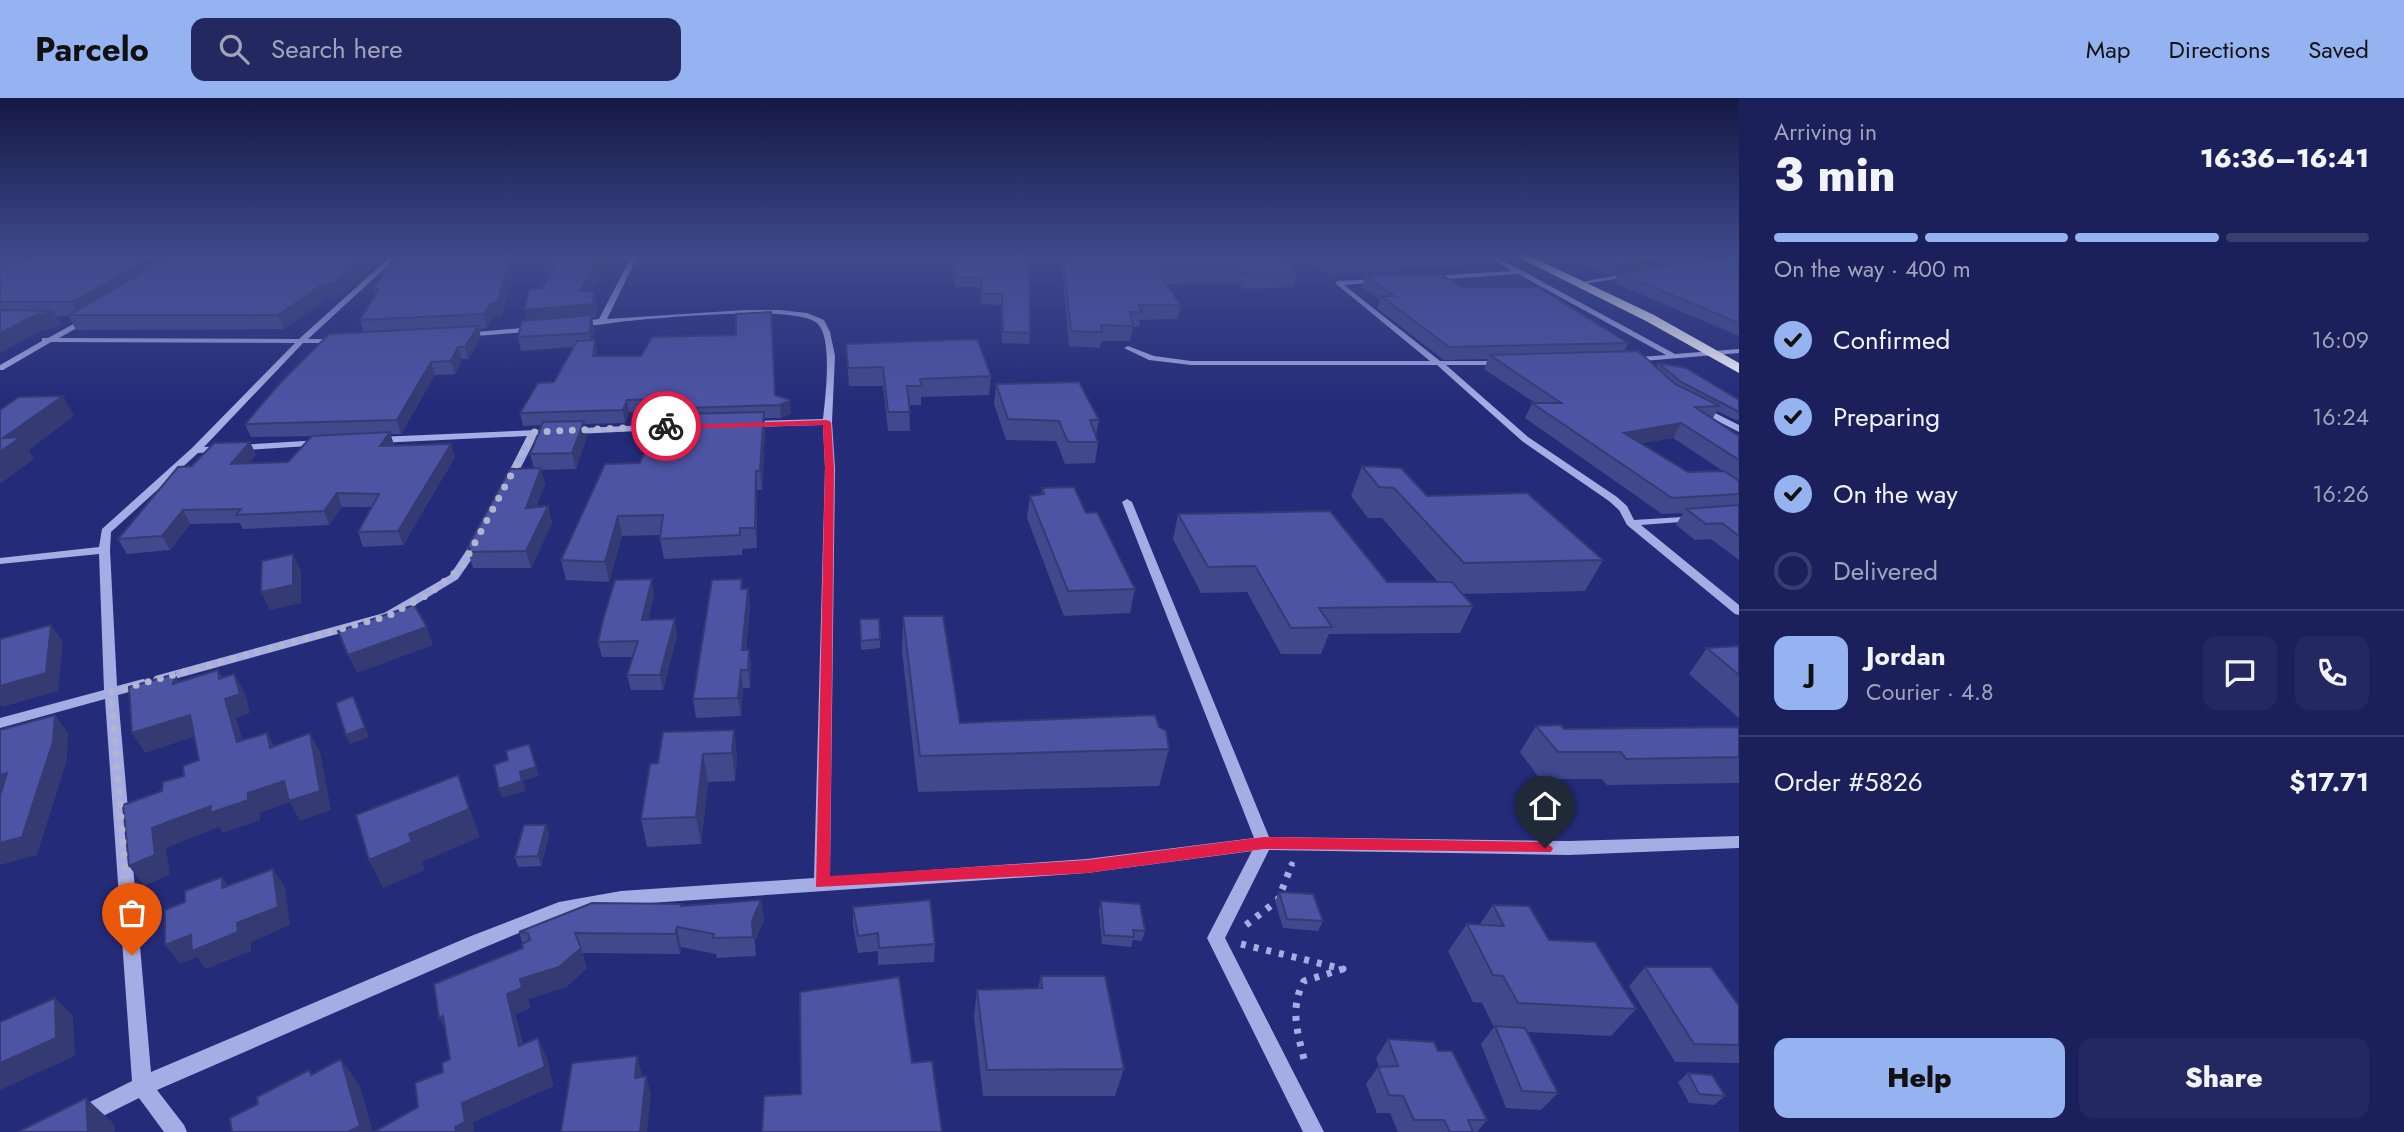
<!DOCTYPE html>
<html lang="en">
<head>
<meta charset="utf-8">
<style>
	body { margin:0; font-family:Jost,sans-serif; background:#242861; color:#f1f3f6; height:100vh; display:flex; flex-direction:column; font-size:26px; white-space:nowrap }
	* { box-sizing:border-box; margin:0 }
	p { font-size:23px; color:#a0a3bb }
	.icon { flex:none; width:38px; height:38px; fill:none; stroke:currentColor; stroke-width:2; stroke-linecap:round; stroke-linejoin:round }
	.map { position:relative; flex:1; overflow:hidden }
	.sheet { display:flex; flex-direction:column; background:#1b205b; width:665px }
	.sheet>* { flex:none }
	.pin { position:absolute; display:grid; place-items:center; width:60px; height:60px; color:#fff; margin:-72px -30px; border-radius:50% 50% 50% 0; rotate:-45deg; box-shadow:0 0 7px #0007 }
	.pin .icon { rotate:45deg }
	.courier { position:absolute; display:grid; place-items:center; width:70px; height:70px; margin:-35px; border:5px solid #e11d48; border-radius:50%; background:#fff; color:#222; box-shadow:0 2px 9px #0007 }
	.headline em { font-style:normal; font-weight:800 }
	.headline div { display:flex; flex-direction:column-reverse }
	.headline { display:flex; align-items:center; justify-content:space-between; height:119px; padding:0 35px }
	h1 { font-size:46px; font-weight:800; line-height:52px }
	.bar { display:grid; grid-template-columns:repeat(4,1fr); gap:10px 7px; align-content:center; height:84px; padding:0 35px }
	.bar i { height:9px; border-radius:5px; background:#393e71 }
	.bar .selected { background:#95b2f1 }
	.bar p { grid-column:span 4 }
	.line { display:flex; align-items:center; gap:18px; padding:0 35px; border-top:2px solid #393e71 }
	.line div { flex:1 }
	.round { display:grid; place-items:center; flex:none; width:74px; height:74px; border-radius:14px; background:#242861 }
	ol { padding:0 35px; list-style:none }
	li { display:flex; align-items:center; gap:21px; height:77px }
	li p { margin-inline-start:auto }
	li .icon { padding:7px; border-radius:50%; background:#95b2f1; color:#111; stroke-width:4 }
	li:last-child { color:#a0a3bb }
	li i { width:38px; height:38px; border:4px solid #393e71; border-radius:50% }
	.cta { display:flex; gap:14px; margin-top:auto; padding:14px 35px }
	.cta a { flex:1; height:80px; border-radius:14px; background:#95b2f1; color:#111; font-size:28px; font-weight:800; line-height:80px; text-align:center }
	.cta a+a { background:#242861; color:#f1f3f6 }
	header { display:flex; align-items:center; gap:42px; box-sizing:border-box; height:98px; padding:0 35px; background:#95b2f1; color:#111 }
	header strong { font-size:33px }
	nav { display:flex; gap:38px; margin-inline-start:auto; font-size:24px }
	.search { width:490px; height:63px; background:#242861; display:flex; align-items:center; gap:18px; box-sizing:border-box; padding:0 24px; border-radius:14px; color:#a0a3bb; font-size:26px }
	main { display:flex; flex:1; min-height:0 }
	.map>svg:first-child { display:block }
	.green { fill:#3a4498 }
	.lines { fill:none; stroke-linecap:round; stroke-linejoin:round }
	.path-far1 { stroke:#a6ace4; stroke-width:5; stroke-dasharray:4.5 6; stroke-linecap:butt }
	.path { stroke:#a6ace4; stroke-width:7; stroke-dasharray:5 8; stroke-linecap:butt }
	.minor { fill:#a6ace4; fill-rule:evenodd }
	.highway { fill:#fff; fill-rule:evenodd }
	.wall { fill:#41488c; fill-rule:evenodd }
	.shaded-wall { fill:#353b72 }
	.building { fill:#4c54a3; stroke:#353b72; stroke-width:2 }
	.route { fill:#e11d48 }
	.done { stroke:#b2b5d0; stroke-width:7; stroke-dasharray:0 12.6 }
</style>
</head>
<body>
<header>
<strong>Parcelo</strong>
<div class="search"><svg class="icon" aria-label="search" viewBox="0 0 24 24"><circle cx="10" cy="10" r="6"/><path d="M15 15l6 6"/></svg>Search here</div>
<nav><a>Map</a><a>Directions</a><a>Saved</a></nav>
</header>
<main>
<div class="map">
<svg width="1739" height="1034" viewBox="0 0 1739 1034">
	<rect width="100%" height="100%" fill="#242b79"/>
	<!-- green -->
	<path class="green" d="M1297,159H1492L1495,161L1473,167L1330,177Z"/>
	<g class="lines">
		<!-- path-far1 -->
		<path class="path-far1" d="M1291,768L1293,763"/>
		<!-- path -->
		<path class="path" d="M1246,827L1278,802L1292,766
			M1241,846L1343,871L1304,883C1289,911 1298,936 1305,965"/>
		<!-- minor -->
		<path class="minor" d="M390,159H397L308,241H341V245H303L204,349L321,342L324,343V347L198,355L111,434L110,452L117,588L143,581L148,583L150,586L148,589L118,597L151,974L471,838L559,804L621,793L814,780L825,370L823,327L748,329L743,326L748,323L823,321C825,301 833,242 818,226C800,206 658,220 627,223C609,225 591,229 573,228L572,226L576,224L599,221L631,159H637L607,221L745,212H780L807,215L824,222L830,234L835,258L832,324L835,370L830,779L1087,761L1254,740L1122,404L1127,401L1132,404L1269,739L1569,743L1739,738V750L1569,757L1269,752L1225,840L1324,1034H1303L1207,840L1252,753L1087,775L621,807L560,818L483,850L157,992L184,1027L187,1034H164L139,1000L83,1028L76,1025L73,1018L76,1011L132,983L105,601L0,630V620L104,592L99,456L0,466V460L99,449L102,431L192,350L295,245L51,244L3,272H0V267L42,243V240H48L88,218H91V222L59,240L299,241Z
			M1489,159H1497L1675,256L1739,251V255L1631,264H1628V260L1666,257L1518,176L1431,182L1428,180L1431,178L1512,173Z
			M1631,175L1633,176V178L1578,187L1575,185Z
			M1380,181V183L1378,184L1344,187L1440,263H1504L1505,265L1501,267H1446L1528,339L1617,399L1627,408L1634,422L1698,418L1699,420L1698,422L1694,423L1641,427L1739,507V517L1735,516L1627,427L1619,412L1609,403L1522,343L1437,267H1191L1149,262L1124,250L1128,248L1154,258L1191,263H1430L1335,185L1338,183Z
			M534,229H537V233L465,239L461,237L465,235Z
			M1701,308L1739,327V334L1698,313L1697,311Z
			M695,325L698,326V330L537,338L514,383L509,386L504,383L527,338L378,345L373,342L378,339Z
			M476,443L482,446L458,481L392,521L160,585L155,584L153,581L155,578L384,515L450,477L472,444Z"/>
		<!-- highway -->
		<path class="highway" d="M1518,159H1532L1654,217L1739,265V275L1646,223Z"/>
	</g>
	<!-- wall -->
	<path class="wall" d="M0,159L339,198L327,200L284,231L76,232L69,218H56L61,227L42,232L0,255Z
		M395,159H604L605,166L590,193L597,207L595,221H592L594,230L592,242L597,254L596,258L775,297L791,315L781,320H764L765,332L762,392H757V450L742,451V457L664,461L660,441L661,437L622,438L609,484L566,482L561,462L640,365L677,334L685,316L684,312L629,314L625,325L584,326L587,338L576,371L541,372L545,386L536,409L548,408L552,425L531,470H473L467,450L534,370L530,356L541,327L523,328L520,315L554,284L573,249L521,253L518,239L541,190L550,176L540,164L516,167L501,219H494L487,230L479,231L481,240L468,261H462L455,276L435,277L401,336H390L394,347V348L455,359L403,447L363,449L358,434L371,409H342L329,427L243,431L240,425L190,426L170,452L127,456L118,441L192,368L250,344L256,357L249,365L288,364L319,338L251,339L245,326L364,234L360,222L375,198L373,191Z
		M948,159H1029L1030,235L1029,246L1002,245L1001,207L981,206L980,189H955Z
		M1061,159H1278L1297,175L1293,189L1244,191L1238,185L1166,186L1181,207L1178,221L1140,222L1139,229H1133L1130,243H1101L1100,250L1069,248Z
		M1567,159H1739V238L1614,185L1618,176L1609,177Z
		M1365,178L1462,189L1628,245L1624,254L1656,269L1658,265L1739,302V322H1736L1717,313L1713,320L1739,338V462L1711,441L1695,442L1676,427L1683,415L1662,416L1525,320L1532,305H1535L1484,271L1488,261L1444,262L1377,210L1380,202L1362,189ZM1673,340L1723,373L1688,374L1641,345Z
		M846,246L991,278L989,297L921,299V307H909L910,333H888L883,288H849Z
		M996,286L1099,322L1096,338L1098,344L1095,365L1065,366L1056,343L1006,342L994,306Z
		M1362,368L1427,398L1603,462L1585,493L1463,496L1473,508L1460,535L1329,536L1321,556H1281L1247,494L1201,495L1173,441L1178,416L1387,484H1438L1382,420H1368L1351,398Z
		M1042,390L1086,415L1135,491L1130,515L1064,518L1027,420L1030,398L1041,396Z
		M743,491H748L750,509L746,552H749L751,570L750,590H743L741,618L696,620L693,601Z
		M654,496L648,522L677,536L663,592H631L627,577L633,559H602L598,544Z
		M903,518L960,625L1169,651L1159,688L918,694L902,553Z
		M860,521L880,541V550L861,552Z
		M1739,548V620L1689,576L1707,550Z
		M1536,628L1564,631L1739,629V685L1607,687L1602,681H1540L1520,654Z
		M734,632L737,659L735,683L708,684L701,746L647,749L641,721L658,665Z
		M546,727L549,736L541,768L518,769L515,759Z
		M1279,794L1323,823L1318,833L1283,830L1275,803Z
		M761,802L764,822L755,843L756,858L717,860L716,856L681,849L680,856L582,855L587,870L566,889L528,901L530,910L515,916L523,947L547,960L553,988L473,1024L418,1009L450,961L446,932L439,920L523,850V846L519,834L682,806V808Z
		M1101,803L1145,833L1142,843L1133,842L1131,849L1102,846L1099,812Z
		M1493,807L1549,842L1636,911L1611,938L1528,934L1558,995L1541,1012L1506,1010L1481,946L1494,929L1482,905L1473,904L1448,853L1467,826H1480Z
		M853,809L935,846L934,864L878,867V853L858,855L853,827Z
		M1645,869L1739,908V965L1675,964L1629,888Z
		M1041,878L1124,971L1115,998H983L974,919L977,892L1038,890Z
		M1388,941L1438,953L1487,1022L1477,1034H1398L1390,1015H1377L1366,986L1378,969H1379L1376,960Z
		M1688,975L1725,998L1714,1007L1689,1005L1678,984Z"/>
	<!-- shaded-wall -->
	<path class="shaded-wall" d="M10,159H46L0,180V164Z
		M153,159H182L79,217L72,204Z
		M365,159H386L339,198L327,200L284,231L278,217L322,187Z
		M511,159H539L540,164L516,167L501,219H494L487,230L484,216Z
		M599,159H604L605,166L583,207L594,193L597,207L595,221H592L594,230L592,248L589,235L527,227L524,212L580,193Z
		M1672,159H1732L1619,175L1618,176L1609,177L1614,168Z
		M53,213L61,227L42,232L0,255V235L34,218Z
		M478,228L481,240L468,261L465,249Z
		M595,242L597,254L595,270L593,258Z
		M458,249L462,261L455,276L451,263Z
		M431,264L435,277L401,336L397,322Z
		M63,298L74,318L29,352L34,361L0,386V354L3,340Z
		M627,302L629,314L625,325L623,312Z
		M790,302L791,315L781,320L780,307Z
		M764,314L765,332L762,392L760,373Z
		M584,323L587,338L576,371L572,355Z
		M1681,325L1673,340L1616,350L1624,335Z
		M390,334L394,347L385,362L380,348Z
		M250,344L256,357L237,379L231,366Z
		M451,346L455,359L403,447L398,433Z
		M541,370L545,386L530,426L526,410Z
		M756,373L757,392V450L755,430Z
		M337,395L342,409L329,427L324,413Z
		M548,408L552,425L531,470L526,453Z
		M183,412L190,426L170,452L162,438Z
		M618,418L622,438L609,484L605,464Z
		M293,456L301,473V505L270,512L261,494Z
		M652,481L654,496L645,537L642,522Z
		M748,491L750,509L744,570L742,552Z
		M675,521L677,536L663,592L660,577Z
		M51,527L63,544L58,593L2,609L0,607V588Z
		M427,529L433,547L357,575L348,557Z
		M749,552L751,570L750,590L748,572Z
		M218,572L229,591L234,576L245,595L250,615L236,620L249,663L237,644L219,581Z
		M741,572L743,590L741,618L738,600Z
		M175,576L187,595L173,586Z
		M353,598L369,639L350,646L346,637Z
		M55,617L68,635L67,662L37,757L0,767V745Z
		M190,617L202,636L145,655L132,635Z
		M734,632L737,659L735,683L732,655Z
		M267,635L278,654L270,650Z
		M310,635L320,654L331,712L300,723L290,704L260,715V722L223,735L219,729L166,750L170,777L144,788L129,768L152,730L211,708L284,683Z
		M529,646L539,678L523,683L526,693L502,700L499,691L520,674Z
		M703,656L708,684L701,746L696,719Z
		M7,675L0,701V677Z
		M458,677L480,739L422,764L425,772L383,790L369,762L409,736Z
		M546,727L549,736L541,768L538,758Z
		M273,771L285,789L290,827L251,844V853L206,871L197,859L180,866L165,847L191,837Z
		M222,779L235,798L222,790Z
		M761,802L764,822L755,843L756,858L752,823Z
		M677,829L681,849L680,856L675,836Z
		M581,850L587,870L566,889L528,901L530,910L515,916L527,967L519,948L507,896L520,881Z
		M55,900L73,918L75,958L0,992V965Z
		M443,918L450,939L439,920Z
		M538,940L547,960L553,988L473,1024L474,1034H456L455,1029L462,1005Z
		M637,958L642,976L640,998L635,980Z
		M341,961L360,988L373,1034H348Z
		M646,978L651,996L647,1034H640Z
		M86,1000L114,1026L115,1034H88Z"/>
	<!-- building -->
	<path class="building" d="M0,159H10L0,164Z
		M29,159H153L72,204H0V172Z
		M170,159H365L334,184L322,187L278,217H69Z
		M395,159H511L497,205H491L484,216L360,222L379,191H373Z
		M544,159H599L580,193H594L593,206L524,212L529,191L541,190L554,171Z
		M951,159H1029L1030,235L1003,234L1002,196H982L981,179H956Z
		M1063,159H1278L1297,175L1248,177L1241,171L1156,172L1181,207H1139L1142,214H1130L1133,228L1101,227L1102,234L1071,233Z
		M1593,159H1672L1614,168Z
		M1730,159H1739V225L1619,175Z
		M1441,176L1462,189H1538L1628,245L1449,249L1381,198H1394L1365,178Z
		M0,212L53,213L34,218L0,235Z
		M771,214L775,297L790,302L780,307L684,310L686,300L627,302L623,312L520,315L538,285L554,284L577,243L595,242L593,258H641L652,239L736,237V216Z
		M592,217L589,235L518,239L522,223Z
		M478,228L465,249H458L451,263L431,264L397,322L245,326L280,285L329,236Z
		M977,241L991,278L920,281L922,288H907L910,314H888L883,269L848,270L846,246Z
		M1638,253L1675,286L1720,308L1695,309L1739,338V362L1681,325L1624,335L1688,374L1724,373L1739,383V396L1672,400L1532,305H1561L1490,257Z
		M1658,265L1686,270L1739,302V314L1681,284Z
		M1079,284L1099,322H1090L1098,344H1068L1059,323L1008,321L996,286Z
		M63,298L3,340L21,339L0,354V312L19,299Z
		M764,314L760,373H756L755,430H740V437L660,441L663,417L618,418L605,464L561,462L605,366L640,365L654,334H677L681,316Z
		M584,323L572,355L530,356L543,324Z
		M390,334L380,348L451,346L398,433L358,434L379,396L337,395L324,413L236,417L241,411L183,412L162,438L118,441L178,369L192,368L214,345L250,344L231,366L288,364L312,338Z
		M1362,368L1401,370L1427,398L1527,395L1603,462L1464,465L1394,390L1379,389Z
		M541,370L526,410L548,408L526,453L468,454L470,450H467L510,371Z
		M1074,389L1086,415L1097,414L1135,491L1068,493L1030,398L1044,396L1042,390Z
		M1739,407V438L1722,425L1706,426L1686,411Z
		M1330,413L1387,484H1452L1473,508L1319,510L1332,529L1291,530L1255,468L1208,469L1178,416Z
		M293,456V487L261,494L262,463Z
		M652,481L642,522L675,521L660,577H627L638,543L598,544L603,522L615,482Z
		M742,481L741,491H748L742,552H749L748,572H741L738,600L693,601L712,482Z
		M414,507L427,529L348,557L338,533Z
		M903,518H943L960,625L1155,617L1159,629L1166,633L1169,651L920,658Z
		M860,521H879L880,541L861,543Z
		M51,527L46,575L0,588V541Z
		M1739,548V577L1707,550Z
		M218,572L219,581L234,576L240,596L225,601L237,644L267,635L270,650L310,635L320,693L289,703L284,683L248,695V702L210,715L211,708L152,730L155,757L129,768L123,707L162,693L163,684L184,678L183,668L199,662L190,617L132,635L129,589L175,576L173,586Z
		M353,598L365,630L346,637L336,605Z
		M55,617L53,644L22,739L0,745V698L7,675L0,677V632Z
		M1561,627L1564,631L1739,629V659L1626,661L1621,654H1558L1536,628Z
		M734,632L732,655L703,656L696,719L641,721L650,666L658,665L663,634Z
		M529,646L536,669L520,674L522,683L499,691L494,667L508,662L506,653Z
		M458,677L469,711L409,736L412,744L369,762L356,717Z
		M524,727H546L538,758L515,759Z
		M273,771L278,809L237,825L238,834L192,853L191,837L165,847V812L185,804V793L222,779V790Z
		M1279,794L1313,796L1323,823L1287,821Z
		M761,802L752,823L753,839L713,840L714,836L677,829L675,836L575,835L581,850L559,869L520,881L522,890L507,896L519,948L538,940L545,969L462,1005L465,1024L455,1029L456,1034H374L418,1009L415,985L443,974L442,965L450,961L443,918L439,920L434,886L523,850L522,846L530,842L528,835L519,834L592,805L682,806L681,808Z
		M930,802L935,846L879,850L878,835L858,838L853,809Z
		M1101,803L1140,806L1145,833L1133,832L1134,839L1104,837Z
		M1493,807L1529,808L1549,842L1595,844L1636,911L1518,905L1503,878L1493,877L1467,826L1504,828Z
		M1645,869H1711L1739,908V947L1694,946Z
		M1041,878H1105L1124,971L987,972L977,892L1042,890Z
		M899,879L912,965L932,963L942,1034H762L764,998L801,996L800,894Z
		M55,900L56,940L0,965V924Z
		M1495,928L1525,930L1558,995L1522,993Z
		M1388,941L1434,944L1438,953H1452L1487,1022H1468L1473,1034H1450L1444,1022H1414L1403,998L1389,997L1378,969L1398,968Z
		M637,958L635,980L646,978L640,1034H561L572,965Z
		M341,961L360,1028L348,1034H232L230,1020L258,1006L257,999L309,972L311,977Z
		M1688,975L1712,977L1725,998L1699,996Z
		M86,1000L88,1034H18Z"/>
	<!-- sky -->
	<linearGradient id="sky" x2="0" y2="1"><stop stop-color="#141843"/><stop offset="0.52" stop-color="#3f4a8c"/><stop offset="1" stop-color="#3f4a8c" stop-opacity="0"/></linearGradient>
	<rect width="1739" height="304" fill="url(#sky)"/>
	<!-- route -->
	<path class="route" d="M827,322L831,324L834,370L830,778L1087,762L1264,739L1545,744L1553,750L1551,754L1264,751L1087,775L816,789L825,370L823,327L666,331L662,328Z"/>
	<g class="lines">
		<!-- done -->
		<path class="done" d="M132,857L111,594L388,518L429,496L462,469L534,334L666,328"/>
	</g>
</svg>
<div class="pin" style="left:132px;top:857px;background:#ea580c"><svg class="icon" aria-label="bag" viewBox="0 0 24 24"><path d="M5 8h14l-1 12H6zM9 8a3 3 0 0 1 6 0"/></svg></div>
<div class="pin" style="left:1545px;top:750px;background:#1f2937"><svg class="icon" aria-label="home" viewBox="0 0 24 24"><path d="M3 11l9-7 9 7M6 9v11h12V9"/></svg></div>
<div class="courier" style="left:666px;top:328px"><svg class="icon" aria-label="bike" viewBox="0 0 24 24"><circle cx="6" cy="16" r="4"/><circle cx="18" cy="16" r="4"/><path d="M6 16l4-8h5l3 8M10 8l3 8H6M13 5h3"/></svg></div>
</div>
<section class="sheet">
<div class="headline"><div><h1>3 min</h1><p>Arriving in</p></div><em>16:36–16:41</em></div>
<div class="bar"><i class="selected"></i><i class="selected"></i><i class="selected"></i><i></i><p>On the way · 400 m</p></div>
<ol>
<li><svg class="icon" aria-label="check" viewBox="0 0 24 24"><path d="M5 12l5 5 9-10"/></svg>Confirmed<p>16:09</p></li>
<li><svg class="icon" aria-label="check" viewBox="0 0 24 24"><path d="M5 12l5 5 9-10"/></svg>Preparing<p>16:24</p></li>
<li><svg class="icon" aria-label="check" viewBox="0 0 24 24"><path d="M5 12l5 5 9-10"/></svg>On the way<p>16:26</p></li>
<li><i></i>Delivered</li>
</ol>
<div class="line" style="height:126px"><b class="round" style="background:#95b2f1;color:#111">J</b><div><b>Jordan</b><p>Courier · 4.8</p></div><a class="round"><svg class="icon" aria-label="chat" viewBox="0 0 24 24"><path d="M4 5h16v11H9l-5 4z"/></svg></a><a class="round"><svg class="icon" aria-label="phone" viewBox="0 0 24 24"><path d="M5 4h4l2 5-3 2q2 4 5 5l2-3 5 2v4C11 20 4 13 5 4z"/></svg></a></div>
<div class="line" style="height:91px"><div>Order #5826</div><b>$17.71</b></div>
<div class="cta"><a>Help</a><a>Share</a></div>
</section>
</main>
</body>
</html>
